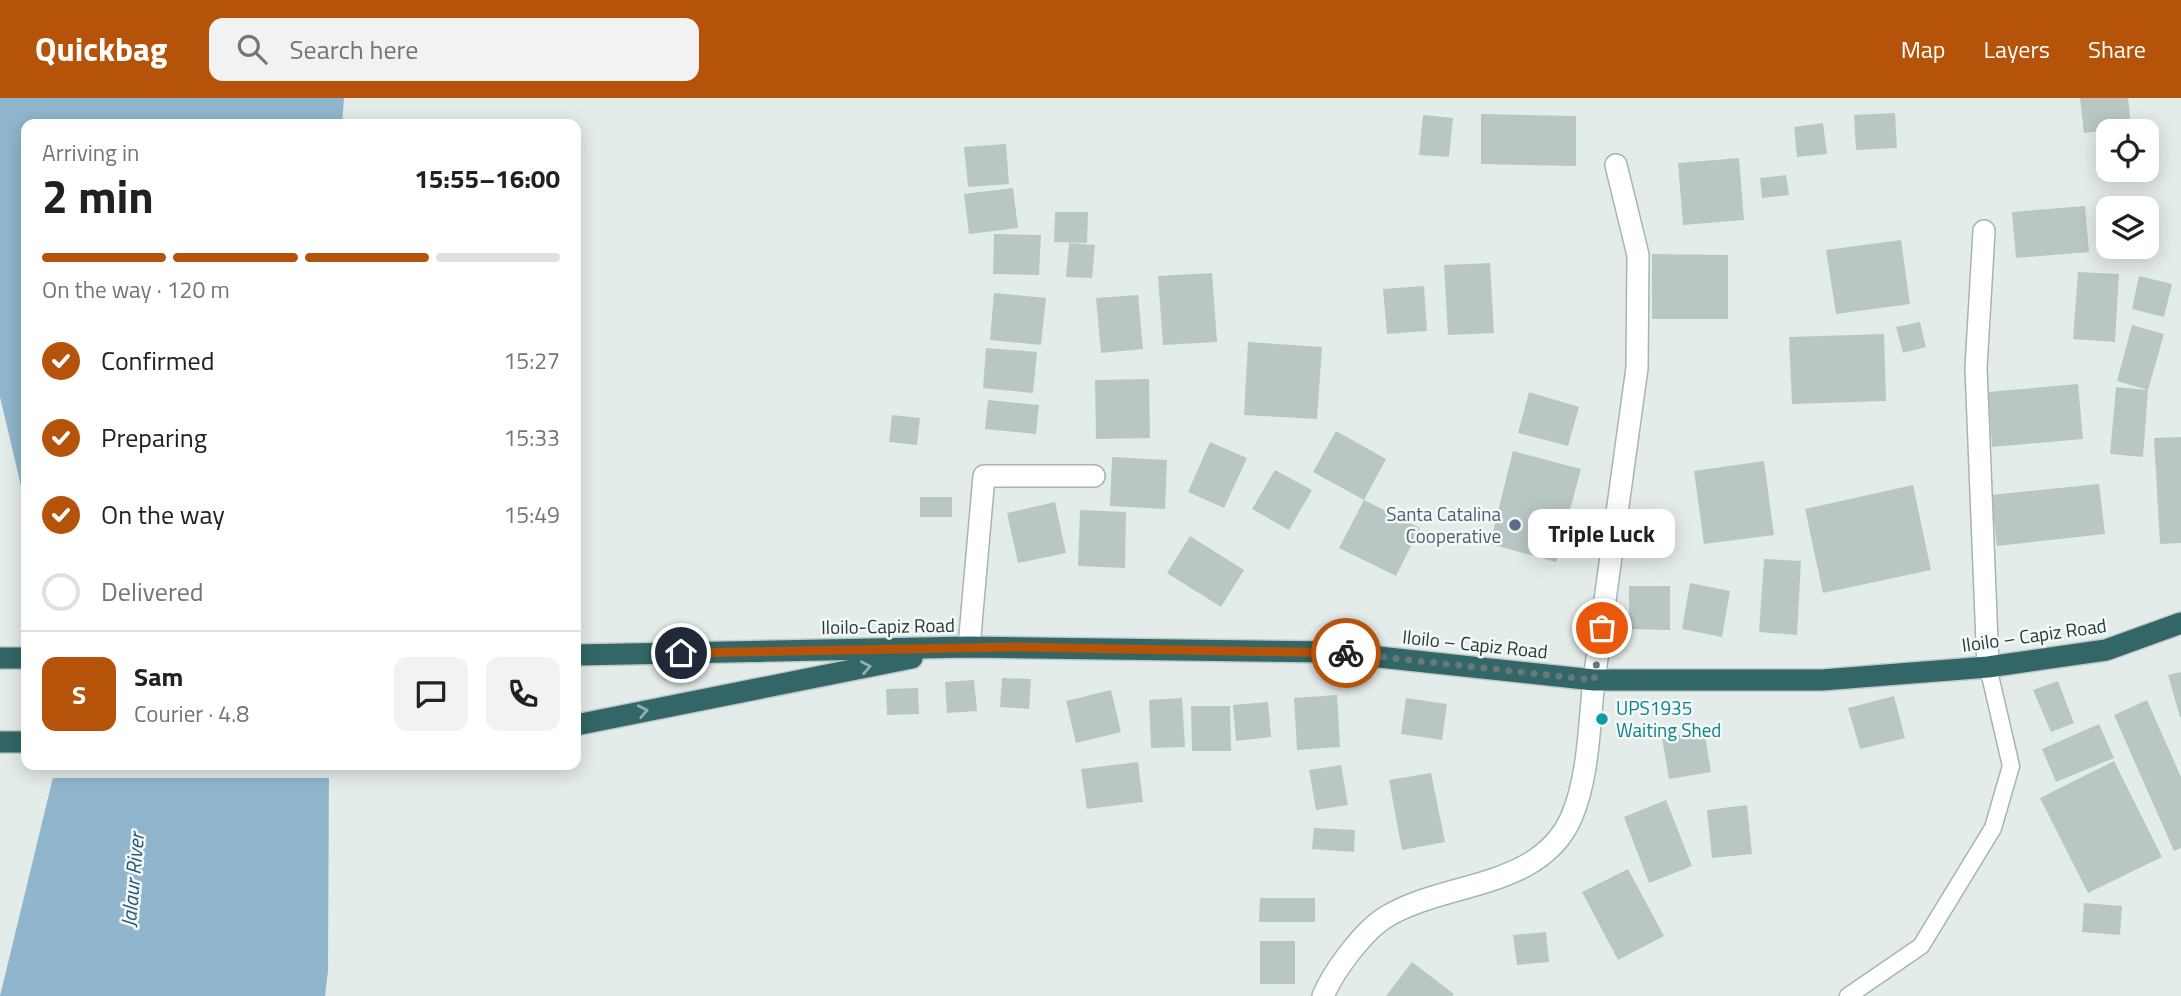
<!DOCTYPE html>
<html lang="en">
<head>
<meta charset="utf-8">
<style>
	body { margin:0; font-family:"Titillium Web",sans-serif; background:#f2f2f2; color:#202124; height:100vh; display:flex; flex-direction:column; font-size:26px; white-space:nowrap }
	* { box-sizing:border-box; margin:0 }
	p { font-size:23px; color:#757577 }
	.icon { flex:none; width:38px; height:38px; fill:none; stroke:currentColor; stroke-width:2; stroke-linecap:round; stroke-linejoin:round }
	.map { position:relative; flex:1; overflow:hidden }
	.panel { position:absolute; left:21px; top:21px; width:560px; height:651px; display:flex; flex-direction:column; background:#fff; border-radius:14px; box-shadow:0 4px 18px #0003 }
	.panel>* { flex:none }
	.tools { position:absolute; left:2096px; top:21px; display:grid; gap:14px }
	.tools a { display:grid; place-items:center; width:63px; height:63px; border-radius:14px; background:#fff; box-shadow:0 4px 18px #0003; font-size:35px }
	.pin { position:absolute; display:grid; place-items:center; width:60px; height:60px; color:#fff; margin:-30px; border:4px solid #fff; border-radius:50%; box-shadow:0 2px 7px #0007 }
	.courier { position:absolute; display:grid; place-items:center; width:70px; height:70px; margin:-35px; border:5px solid #b45309; border-radius:50%; background:#fff; color:#222; box-shadow:0 2px 9px #0007 }
	.bubble { position:absolute; height:49px; border-radius:14px; background:#fff; box-shadow:0 4px 18px #0003; font-size:23px; font-weight:700; line-height:49px; text-align:center }
	.summary em { font-style:normal; font-weight:700 }
	.summary div { display:flex; flex-direction:column-reverse }
	.summary { display:flex; align-items:center; justify-content:space-between; height:119px; padding:0 21px }
	h1 { font-size:46px; font-weight:700; line-height:52px }
	.bar { display:grid; grid-template-columns:repeat(4,1fr); gap:10px 7px; align-content:center; height:84px; padding:0 21px }
	.bar i { height:9px; border-radius:5px; background:#e0e0e0 }
	.bar .active { background:#b45309 }
	.bar p { grid-column:span 4 }
	.line { display:flex; align-items:center; gap:18px; padding:0 21px; border-top:2px solid #e0e0e0 }
	.line div { flex:1 }
	.round { display:grid; place-items:center; flex:none; width:74px; height:74px; border-radius:14px; background:#f2f2f2 }
	ol { padding:0 21px; list-style:none }
	li { display:flex; align-items:center; gap:21px; height:77px }
	li p { margin-inline-start:auto }
	li .icon { padding:7px; border-radius:50%; background:#b45309; color:#fff; stroke-width:4 }
	li:last-child { color:#757577 }
	li i { width:38px; height:38px; border:4px solid #e0e0e0; border-radius:50% }
	header { display:flex; align-items:center; gap:42px; box-sizing:border-box; height:98px; padding:0 35px; background:#b45309; color:#fff }
	header strong { font-size:33px }
	nav { display:flex; gap:38px; margin-inline-start:auto; font-size:24px }
	.search { width:490px; height:63px; background:#f2f2f2; display:flex; align-items:center; gap:18px; box-sizing:border-box; padding:0 24px; border-radius:14px; color:#757577; font-size:26px }
	.map>svg:first-child { display:block }
	.water { fill:#90b6cd }
	.pier { fill:#e4ecea }
	.building { fill:#b9c7c4 }
	.lines { fill:none; stroke-linecap:round; stroke-linejoin:round }
	.lane-casing { stroke:#a7b4b2; stroke-width:19 }
	.street-casing { stroke:#a7b4b2; stroke-width:24 }
	.secondary-casing { stroke:#a3b7b5; stroke-width:24 }
	.highway-casing { stroke:#c2c9c8; stroke-width:24 }
	.lane { stroke:#fff; stroke-width:16 }
	.street { stroke:#fff; stroke-width:21 }
	.secondary { stroke:#fff; stroke-width:21 }
	.highway { stroke:#326667; stroke-width:21 }
	.oneway { stroke:#93b0b0 }
	.done { stroke:#677a79; stroke-width:7; stroke-dasharray:0 12.6 }
	.route { stroke:#b45309; stroke-width:9 }
	.service-dot { fill:#5c6f8a; stroke:#f4f9f8; stroke-width:2.5 }
	.culture-dot { fill:#0f9aa8; stroke:#f4f9f8; stroke-width:2.5 }
	.labels { text-anchor:middle; stroke-width:5; stroke-linejoin:round; paint-order:stroke }
	.service-label { font-size:19px; fill:#4e5e75; stroke:#f4f9f8; text-anchor:end }
	.street-label { font-size:19px; fill:#243d3c; stroke:#f4f9f8 }
	.culture-label { font-size:19px; fill:#0d838f; stroke:#f4f9f8; text-anchor:start }
	.water-label { font-size:21px; font-style:italic; fill:#225475; stroke:#f4f9f8 }
</style>
</head>
<body>
<header>
<strong>Quickbag</strong>
<div class="search"><svg class="icon" aria-label="search" viewBox="0 0 24 24"><circle cx="10" cy="10" r="6"/><path d="M15 15l6 6"/></svg>Search here</div>
<nav><a>Map</a><a>Layers</a><a>Share</a></nav>
</header>
<div class="map">
<svg width="2181" height="898" viewBox="0 0 2181 898">
	<rect width="100%" height="100%" fill="#e4ecea"/>
	<!-- water -->
	<path class="water" d="M0,0H344L342,26H26V409L0,299Z
		M56,667H329L328,873L325,898H0Z"/>
	<!-- pier -->
	<path class="pier" d="M52,667H332V680H49Z"/>
	<!-- building -->
	<path class="building" d="M2080,0H2128L2131,30L2084,35Z
		M1895,15L1897,50L1856,52L1854,17Z
		M1481,16L1576,18V68L1481,66Z
		M1423,17L1453,20L1449,59L1419,57Z
		M1823,25L1827,56L1797,59L1794,29Z
		M1006,46L1009,86L968,89L964,49Z
		M1739,60L1744,122L1683,127L1678,65Z
		M1786,77L1789,97L1762,100L1760,80Z
		M1013,90L1018,130L969,136L964,96Z
		M2107,106L2136,108V110H2107Z
		M2085,108L2089,154L2016,160L2012,114Z
		M1055,114H1088L1087,145L1054,144Z
		M2107,122L2109,149H2135L2134,157L2105,156Z
		M994,136L1041,137L1039,177L993,176Z
		M1901,142L1910,206L1836,216L1826,152Z
		M1069,145L1095,147L1092,180L1066,179Z
		M1652,156L1728,157V221H1652Z
		M1490,165L1494,235L1448,237L1444,167Z
		M2078,174L2119,176L2115,244L2073,241Z
		M1212,175L1217,244L1163,247L1158,178Z
		M2139,178L2172,186L2164,219L2132,211Z
		M1424,188L1427,233L1387,236L1383,191Z
		M994,195L1046,200L1041,247L990,242Z
		M1138,197L1143,251L1101,255L1096,200Z
		M1920,224L1926,249L1903,255L1896,229Z
		M2132,227L2164,236L2148,292L2143,359L2110,356L2116,289L2148,292L2117,283Z
		M1884,236L1886,303L1792,306L1789,239Z
		M1248,244L1322,249L1317,321L1244,317Z
		M986,250L1037,254L1033,295L983,290Z
		M1149,281L1150,340L1096,341L1095,282Z
		M2078,286L2083,341L1992,349L1988,294Z
		M1529,294L1579,309L1568,348L1518,335Z
		M988,302L1039,307L1036,336L985,331Z
		M892,317L920,320L917,347L889,344Z
		M1336,333L1386,361L1364,402L1420,430L1396,478L1339,450L1364,402L1313,374Z
		M2181,339V445L2160,446L2154,340Z
		M1210,344L1247,360L1224,410L1188,394Z
		M1513,353L1581,371L1556,464L1490,446Z
		M1112,359L1167,362L1165,411L1110,408Z
		M1764,363L1774,437L1704,446L1694,373Z
		M1275,372L1312,392L1289,432L1252,411Z
		M2099,386L2105,436L1997,448L1991,397Z
		M1913,387L1931,472L1823,495L1805,411Z
		M920,399H952V419H920Z
		M1055,404L1066,455L1018,465L1007,415Z
		M1080,412L1126,414L1125,470L1078,468Z
		M1190,438L1244,472L1221,509L1167,475Z
		M1764,461L1801,463L1797,537L1759,534Z
		M1690,485L1730,493L1722,539L1682,531Z
		M1629,488H1670V532L1629,531Z
		M2181,574V619H2180L2168,577Z
		M1002,580L1031,581L1029,611L1000,609Z
		M974,582L977,613L947,615L945,584Z
		M2058,583L2074,625L2051,634L2033,592Z
		M918,590L919,616L887,617L886,591Z
		M1111,592L1121,634L1076,645L1066,603Z
		M1337,597L1340,649L1297,652L1294,600Z
		M1894,598L1905,640L1860,651L1848,610Z
		M1182,600L1185,649L1151,650L1149,602Z
		M1406,600L1447,606L1442,642L1401,636Z
		M2147,602L2181,679V750L2174,753L2114,617Z
		M1268,604L1271,639L1236,643L1233,607Z
		M1191,608H1230L1231,653H1192Z
		M2099,626L2114,660L2056,684L2042,651Z
		M1704,632L1711,674L1669,681L1662,640Z
		M2114,663L2162,759L2088,795L2040,700Z
		M1138,664L1143,704L1087,711L1081,671Z
		M1341,667L1348,707L1316,712L1309,672Z
		M1431,675L1445,744L1402,752L1389,682Z
		M1666,702L1692,768L1649,785L1624,719Z
		M1747,707L1752,756L1712,760L1707,712Z
		M1314,730L1355,732L1354,754L1312,751Z
		M1628,771L1664,838L1618,862L1582,794Z
		M1260,800H1315V824H1259Z
		M2084,805L2122,808L2120,837L2082,834Z
		M1546,834L1549,864L1517,867L1513,837Z
		M1260,843H1295V886H1260Z
		M1412,864L1454,896L1452,898H1386Z"/>
	<g class="lines">
		<defs>
			<path id="lane" d="M1848,898L1921,848L1993,730L2011,668L1988,569"/>
			<path id="street" d="M1984,133L1976,270L1988,569
				M969,549L984,378H1094
				M1594,582L1637,270L1638,157L1616,67"/>
			<path id="secondary" d="M1323,898C1333,874 1363,833 1386,819C1444,783 1541,792 1572,718C1589,677 1589,627 1594,582"/>
			<path id="highway" d="M576,557L969,549L1332,554L1594,582H1822L1988,569L2106,552L2181,525
				M0,560H26
				M576,627L912,560
				M0,644H26"/>
		</defs>
		<!-- lane casing -->
		<use href="#lane" class="lane-casing"/>
		<!-- street casing -->
		<use href="#street" class="street-casing"/>
		<!-- secondary casing -->
		<use href="#secondary" class="secondary-casing"/>
		<!-- highway casing -->
		<use href="#highway" class="highway-casing"/>
		<!-- lane -->
		<use href="#lane" class="lane"/>
		<!-- street -->
		<use href="#street" class="street"/>
		<!-- secondary -->
		<use href="#secondary" class="secondary"/>
		<!-- highway -->
		<use href="#highway" class="highway"/>
	</g>
	<!-- one-way arrows -->
	<defs><path id="oneway-chevron" d="M-2-3.5L2.5 0L-2 3.5" fill="none" stroke-width="1.6" stroke-linecap="round" stroke-linejoin="round" transform="scale(1.75)"/></defs>
	<g class="oneway">
		<use href="#oneway-chevron" transform="translate(866 569) rotate(-11)"/>
		<use href="#oneway-chevron" transform="translate(643 613) rotate(-11)"/>
	</g>
	<g class="lines">
		<!-- done -->
		<path class="done" d="M1346,555L1594,582L1602,530"/>
		<!-- route -->
		<path class="route" d="M681,555L1015,549L1346,555"/>
	</g>
	<!-- markers -->
	<circle class="service-dot" cx="1515" cy="427" r="7"/>
	<circle class="culture-dot" cx="1602" cy="621" r="7"/>
	<g class="labels">
		<!-- service labels -->
		<g class="service-label">
			<text x="1501" y="423">Santa Catalina<tspan x="1501" dy="22">Cooperative</tspan></text>
		</g>
		<!-- street labels -->
		<g class="street-label">
			<text transform="translate(888 528) rotate(-1)" y="7">Iloilo-Capiz Road</text>
			<text transform="translate(2034 537) rotate(-8)" y="7">Iloilo – Capiz Road</text>
			<text transform="translate(1475 546) rotate(6)" y="7">Iloilo – Capiz Road</text>
		</g>
		<!-- culture labels -->
		<g class="culture-label">
			<text x="1616" y="617">UPS1935<tspan x="1616" dy="22">Waiting Shed</tspan></text>
		</g>
		<!-- water labels -->
		<g class="water-label">
			<text transform="translate(133 782) rotate(-85)" y="7">Jalaur River</text>
		</g>
	</g>
</svg>
<div class="tools">
<a><svg class="icon" aria-label="locate" viewBox="0 0 24 24"><circle cx="12" cy="12" r="6"/><path d="M12 2v4M12 18v4M2 12h4M18 12h4"/></svg></a>
<a><svg class="icon" aria-label="layers" viewBox="0 0 24 24"><path d="M12 4l9 5-9 5-9-5zM3 14l9 5 9-5"/></svg></a>
</div>
<div class="pin" style="left:1602px;top:530px;background:#ea580c"><svg class="icon" aria-label="bag" viewBox="0 0 24 24"><path d="M5 8h14l-1 12H6zM9 8a3 3 0 0 1 6 0"/></svg></div>
<div class="pin" style="left:681px;top:555px;background:#1f2937"><svg class="icon" aria-label="home" viewBox="0 0 24 24"><path d="M3 11l9-7 9 7M6 9v11h12V9"/></svg></div>
<div class="courier" style="left:1346px;top:555px"><svg class="icon" aria-label="bike" viewBox="0 0 24 24"><circle cx="6" cy="16" r="4"/><circle cx="18" cy="16" r="4"/><path d="M6 16l4-8h5l3 8M10 8l3 8H6M13 5h3"/></svg></div>
<div class="bubble" style="left:1528px;top:411px;width:147px">Triple Luck</div>
<section class="panel">
<div class="summary"><div><h1>2 min</h1><p>Arriving in</p></div><em>15:55–16:00</em></div>
<div class="bar"><i class="active"></i><i class="active"></i><i class="active"></i><i></i><p>On the way · 120 m</p></div>
<ol>
<li><svg class="icon" aria-label="check" viewBox="0 0 24 24"><path d="M5 12l5 5 9-10"/></svg>Confirmed<p>15:27</p></li>
<li><svg class="icon" aria-label="check" viewBox="0 0 24 24"><path d="M5 12l5 5 9-10"/></svg>Preparing<p>15:33</p></li>
<li><svg class="icon" aria-label="check" viewBox="0 0 24 24"><path d="M5 12l5 5 9-10"/></svg>On the way<p>15:49</p></li>
<li><i></i>Delivered</li>
</ol>
<div class="line" style="height:126px"><b class="round" style="background:#b45309;color:#fff">S</b><div><b>Sam</b><p>Courier · 4.8</p></div><a class="round"><svg class="icon" aria-label="chat" viewBox="0 0 24 24"><path d="M4 5h16v11H9l-5 4z"/></svg></a><a class="round"><svg class="icon" aria-label="phone" viewBox="0 0 24 24"><path d="M5 4h4l2 5-3 2q2 4 5 5l2-3 5 2v4C11 20 4 13 5 4z"/></svg></a></div>
</section>
</div>
</body>
</html>
